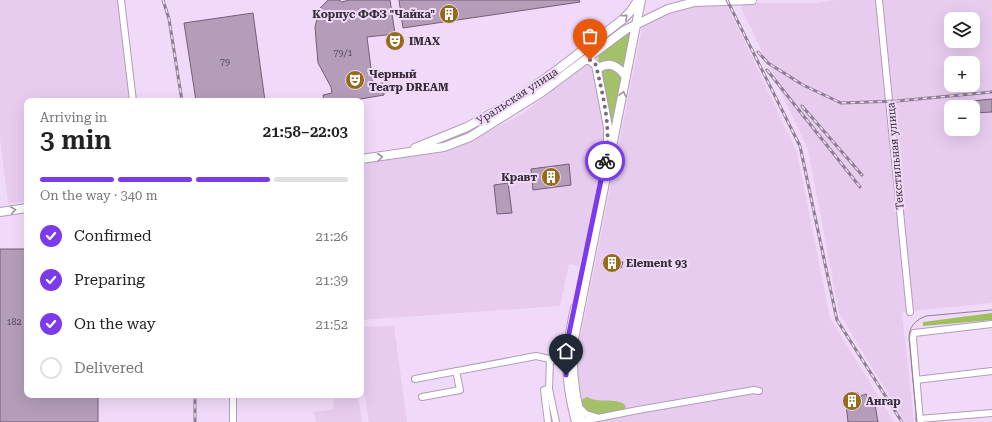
<!DOCTYPE html>
<html lang="en">
<head>
<meta charset="utf-8">
<style>
	body { margin:0; font-family:"Roboto Serif",serif; background:#f2f2f2; color:#222; height:100vh; display:flex; flex-direction:column; font-size:15px; white-space:nowrap }
	* { box-sizing:border-box; margin:0 }
	p { font-size:13px; color:#767676 }
	.icon { flex:none; width:22px; height:22px; fill:none; stroke:currentColor; stroke-width:2; stroke-linecap:round; stroke-linejoin:round }
	.map { position:relative; flex:1; overflow:hidden }
	.drawer { position:absolute; left:24px; top:98px; width:340px; height:300px; display:flex; flex-direction:column; background:#fff; border-radius:8px; box-shadow:0 4px 16px #0002 }
	.drawer>* { flex:none }
	.controls { position:absolute; left:944px; top:12px; display:grid; gap:8px }
	.controls a { display:grid; place-items:center; width:36px; height:36px; border-radius:8px; background:#fff; box-shadow:0 4px 16px #0002; font-size:20px }
	.pin { position:absolute; display:grid; place-items:center; width:34px; height:34px; color:#fff; margin:-41px -17px; border-radius:50% 50% 50% 0; rotate:-45deg; box-shadow:0 0 4px #0007 }
	.pin .icon { rotate:45deg }
	.courier { position:absolute; display:grid; place-items:center; width:40px; height:40px; margin:-20px; border:3px solid #7c3aed; border-radius:50%; background:#fff; color:#222; box-shadow:0 1px 5px #0007 }
	.headline em { font-style:normal; font-weight:600 }
	.headline div { display:flex; flex-direction:column-reverse }
	.headline { display:flex; align-items:center; justify-content:space-between; height:68px; padding:0 16px }
	h1 { font-size:26px; font-weight:600; line-height:30px }
	.bar { display:grid; grid-template-columns:repeat(4,1fr); gap:6px 4px; align-content:center; height:48px; padding:0 16px }
	.bar i { height:5px; border-radius:3px; background:#e0e0e0 }
	.bar .active { background:#7c3aed }
	.bar p { grid-column:span 4 }
	ol { padding:0 16px; list-style:none }
	li { display:flex; align-items:center; gap:12px; height:44px }
	li p { margin-inline-start:auto }
	li .icon { padding:4px; border-radius:50%; background:#7c3aed; color:#fff; stroke-width:4 }
	li:last-child { color:#767676 }
	li i { width:22px; height:22px; border:2px solid #e0e0e0; border-radius:50% }
	.map>svg:first-child { display:block }
	.built { fill:#e7ccf0; fill-rule:evenodd }
	.green { fill:#a3c168 }
	.forest { fill:#9ebf5e }
	.building { fill:#b49db8; stroke:#745e78 }
	.lines { fill:none; stroke-linecap:round; stroke-linejoin:round }
	.minor-casing { stroke:#b39dba; stroke-width:8 }
	.major-casing { stroke:#b39dba; stroke-width:10 }
	.minor { stroke:#fff; stroke-width:6 }
	.major { stroke:#fff; stroke-width:8 }
	.tram { stroke:#8d7e92; stroke-width:1 }
	.rail-casing { stroke:#8d7e92; stroke-width:3 }
	.rail { stroke:#f1daf9; stroke-width:1.5; stroke-dasharray:4.5; stroke-linecap:butt }
	.oneway { stroke:#9a969c }
	.done { stroke:#776a7c; stroke-width:4; stroke-dasharray:0 7.2 }
	.route { stroke:#7c3aed; stroke-width:5 }
	.labels { text-anchor:middle; stroke-width:4; stroke-linejoin:round; paint-order:stroke }
	.number-label { font-size:9px; fill:#564959 }
	.poi-label { font-size:11px; font-weight:bold; fill:#362d39; stroke:#f1daf9; text-anchor:start }
	.street-label { font-size:11px; fill:#362d39; stroke:#f1daf9 }
</style>
</head>
<body>
<div class="map">
<svg width="992" height="422" viewBox="0 0 992 422">
	<rect width="100%" height="100%" fill="#f1daf9"/>
	<!-- built -->
	<path class="built" d="M0,0H119L131,101H27V201L8,204L0,138Z
		M836,0H992V303L902,312L914,422H905L839,313L808,149L739,3H816ZM951,19H973V41H951ZM951,63H973V85H951ZM951,107H973V129H951Z
		M694,5H727L797,152L830,318L894,422H584L577,390L579,344L643,23L668,13Z
		M587,64L593,67L602,105L606,146L587,239L579,266L569,264L560,306L361,320V161L446,152L467,143L522,114Z
		M394,326L407,422H369L361,375V327Z
		M333,395H358L362,422H316L314,412L334,409Z"/>
	<!-- green -->
	<path class="green" d="M632,29L624,69L599,65L598,55Z
		M605,67L615,68L622,77L612,121H611L600,71Z
		M587,397C601,404 610,397 624,404L626,407L624,410L595,415L582,408L579,401Z"/>
	<!-- forest -->
	<path class="forest" d="M992,313V320L923,326V322Z"/>
	<!-- building -->
	<path class="building" d="M328,0H339L342,2L349,0H390L395,34L367,37L373,84L383,83L384,95L349,101H324L323,95L332,93L331,87L318,63L315,27L320,8Z
		M399,0H579L580,2L403,28Z
		M253,13L265,101H196L184,23Z
		M992,99V112L973,113L971,101Z
		M569,164L571,185L533,190L531,169Z
		M508,183L512,213L497,214L494,185Z
		M0,249H27V395H98V422H0Z
		M604,258L623,262L621,268L602,264Z
		M858,393V397L866,394L871,406L875,405L878,422H848L845,395Z"/>
	<g class="lines">
		<defs>
			<path id="minor" d="M121,0L133,101
				M879,0L910,312
				M415,379L536,356L550,359L566,364
				M916,380L992,371
				M549,389L556,422
				M422,397L460,390L456,371
				M579,407L586,414L596,417
				M919,419L992,413
				M233,422V395
				M548,422L544,390L549,389L550,359
				M578,422L638,410L754,390L759,391
				M920,422L913,338L914,333L992,324"/>
			<path id="major" d="M585,60H590L596,65L608,127V146
				M597,70C609,59 619,67 626,77
				M415,148L467,127L512,102L561,67L622,20L631,11L638,0
				M361,159L444,147L470,137L542,92L625,30L668,9L695,2L752,0
				M0,212L27,208
				M575,308C565,353 564,377 576,422
				M582,422C574,394 571,368 574,339L641,0"/>
		</defs>
		<!-- minor casing -->
		<use href="#minor" class="minor-casing"/>
		<!-- major casing -->
		<use href="#major" class="major-casing"/>
		<!-- minor -->
		<use href="#minor" class="minor"/>
		<!-- major -->
		<use href="#major" class="major"/>
		<!-- tram -->
		<path class="tram" d="M917,422L909,338C909,327 915,320 926,316L992,310"/>
		<defs>
			<path id="rail" d="M163,0L169,19L182,101
				M727,0L800,146L837,320L902,422
				M758,52L768,63L803,85L841,103L897,101L992,92
				M767,70L860,187
				M802,106L862,175
				M195,395V422"/>
		</defs>
		<!-- rail casing -->
		<use href="#rail" class="rail-casing"/>
		<!-- rail -->
		<use href="#rail" class="rail"/>
	</g>
	<!-- one-way arrows -->
	<defs><path id="oneway-chevron" d="M-2-3.5L2.5 0L-2 3.5" fill="none" stroke-width="1.6" stroke-linecap="round" stroke-linejoin="round"/></defs>
	<g class="oneway">
		<use href="#oneway-chevron" transform="translate(625 17) rotate(-42)"/>
		<use href="#oneway-chevron" transform="translate(623 94) rotate(-77)"/>
		<use href="#oneway-chevron" transform="translate(380 157) rotate(-7)"/>
		<use href="#oneway-chevron" transform="translate(13 210) rotate(-8)"/>
	</g>
	<g class="lines">
		<!-- done -->
		<path class="done" d="M590,60L596,65C603,97 612,128 605,161"/>
		<!-- route -->
		<path class="route" d="M566,375L568,338L605,161"/>
	</g>
	<!-- icons -->
	<defs>
		<symbol id="building-disc" viewBox="-11 -11 22 22"><circle r="9.5" fill="#966a18" stroke="#f1daf9"/><path d="M-4-6H4V6H1V3H-1V6H-4ZM-2.5-4.3h1.7v1.8h-1.7ZM.8-4.3h1.7v1.8H.8ZM-2.5-1h1.7V.8h-1.7ZM.8-1h1.7V.8H.8Z" fill="#fff"/></symbol>
		<symbol id="theatre-disc" viewBox="-11 -11 22 22"><circle r="9.5" fill="#966a18" stroke="#f1daf9"/><path d="M-5-5.5Q0-4 5-5.5V0Q5 5 0 6Q-5 5-5 0ZM-3.3-2.5H-1v1.5H-3.3ZM1-2.5H3.3v1.5H1ZM-2.8 1Q0 5.5 2.8 1Z" fill="#fff"/></symbol>
	</defs>
	<g fill-rule="evenodd">
		<use href="#building-disc" x="438" y="3" width="22" height="22"/>
		<use href="#theatre-disc" x="384" y="30" width="22" height="22"/>
		<use href="#theatre-disc" x="344" y="69" width="22" height="22"/>
		<use href="#building-disc" x="540" y="166" width="22" height="22"/>
		<use href="#building-disc" x="601" y="252" width="22" height="22"/>
		<use href="#building-disc" x="841" y="390" width="22" height="22"/>
	</g>
	<g class="labels">
		<!-- number labels -->
		<g class="number-label">
			<text x="343" y="56">79/1</text>
			<text x="225" y="65">79</text>
			<text x="14" y="325">182</text>
		</g>
		<!-- poi labels -->
		<g class="poi-label">
			<text x="435" y="18" text-anchor="end">Корпус ФФЗ "Чайка"</text>
			<text x="409" y="45">IMAX</text>
			<text x="369" y="78">Черный<tspan x="369" dy="13">Театр DREAM</tspan></text>
			<text x="537" y="181" text-anchor="end">Кравт</text>
			<text x="626" y="267">Element 93</text>
			<text x="866" y="405">Ангар</text>
		</g>
		<!-- street labels -->
		<g class="street-label">
			<text transform="translate(517 96) rotate(-33)" y="4">Уральская улица</text>
			<text transform="translate(895 156) rotate(-95)" y="4">Текстильная улица</text>
		</g>
	</g>
</svg>
<div class="controls">
<a><svg class="icon" aria-label="layers" viewBox="0 0 24 24"><path d="M12 4l9 5-9 5-9-5zM3 14l9 5 9-5"/></svg></a>
<a>+</a>
<a>−</a>
</div>
<div class="pin" style="left:590px;top:60px;background:#ea580c"><svg class="icon" aria-label="bag" viewBox="0 0 24 24"><path d="M5 8h14l-1 12H6zM9 8a3 3 0 0 1 6 0"/></svg></div>
<div class="pin" style="left:566px;top:375px;background:#1f2937"><svg class="icon" aria-label="home" viewBox="0 0 24 24"><path d="M3 11l9-7 9 7M6 9v11h12V9"/></svg></div>
<div class="courier" style="left:605px;top:161px"><svg class="icon" aria-label="bike" viewBox="0 0 24 24"><circle cx="6" cy="16" r="4"/><circle cx="18" cy="16" r="4"/><path d="M6 16l4-8h5l3 8M10 8l3 8H6M13 5h3"/></svg></div>
<section class="drawer">
<div class="headline"><div><h1>3 min</h1><p>Arriving in</p></div><em>21:58–22:03</em></div>
<div class="bar"><i class="active"></i><i class="active"></i><i class="active"></i><i></i><p>On the way · 340 m</p></div>
<ol>
<li><svg class="icon" aria-label="check" viewBox="0 0 24 24"><path d="M5 12l5 5 9-10"/></svg>Confirmed<p>21:26</p></li>
<li><svg class="icon" aria-label="check" viewBox="0 0 24 24"><path d="M5 12l5 5 9-10"/></svg>Preparing<p>21:39</p></li>
<li><svg class="icon" aria-label="check" viewBox="0 0 24 24"><path d="M5 12l5 5 9-10"/></svg>On the way<p>21:52</p></li>
<li><i></i>Delivered</li>
</ol>
</section>
</div>
</body>
</html>
